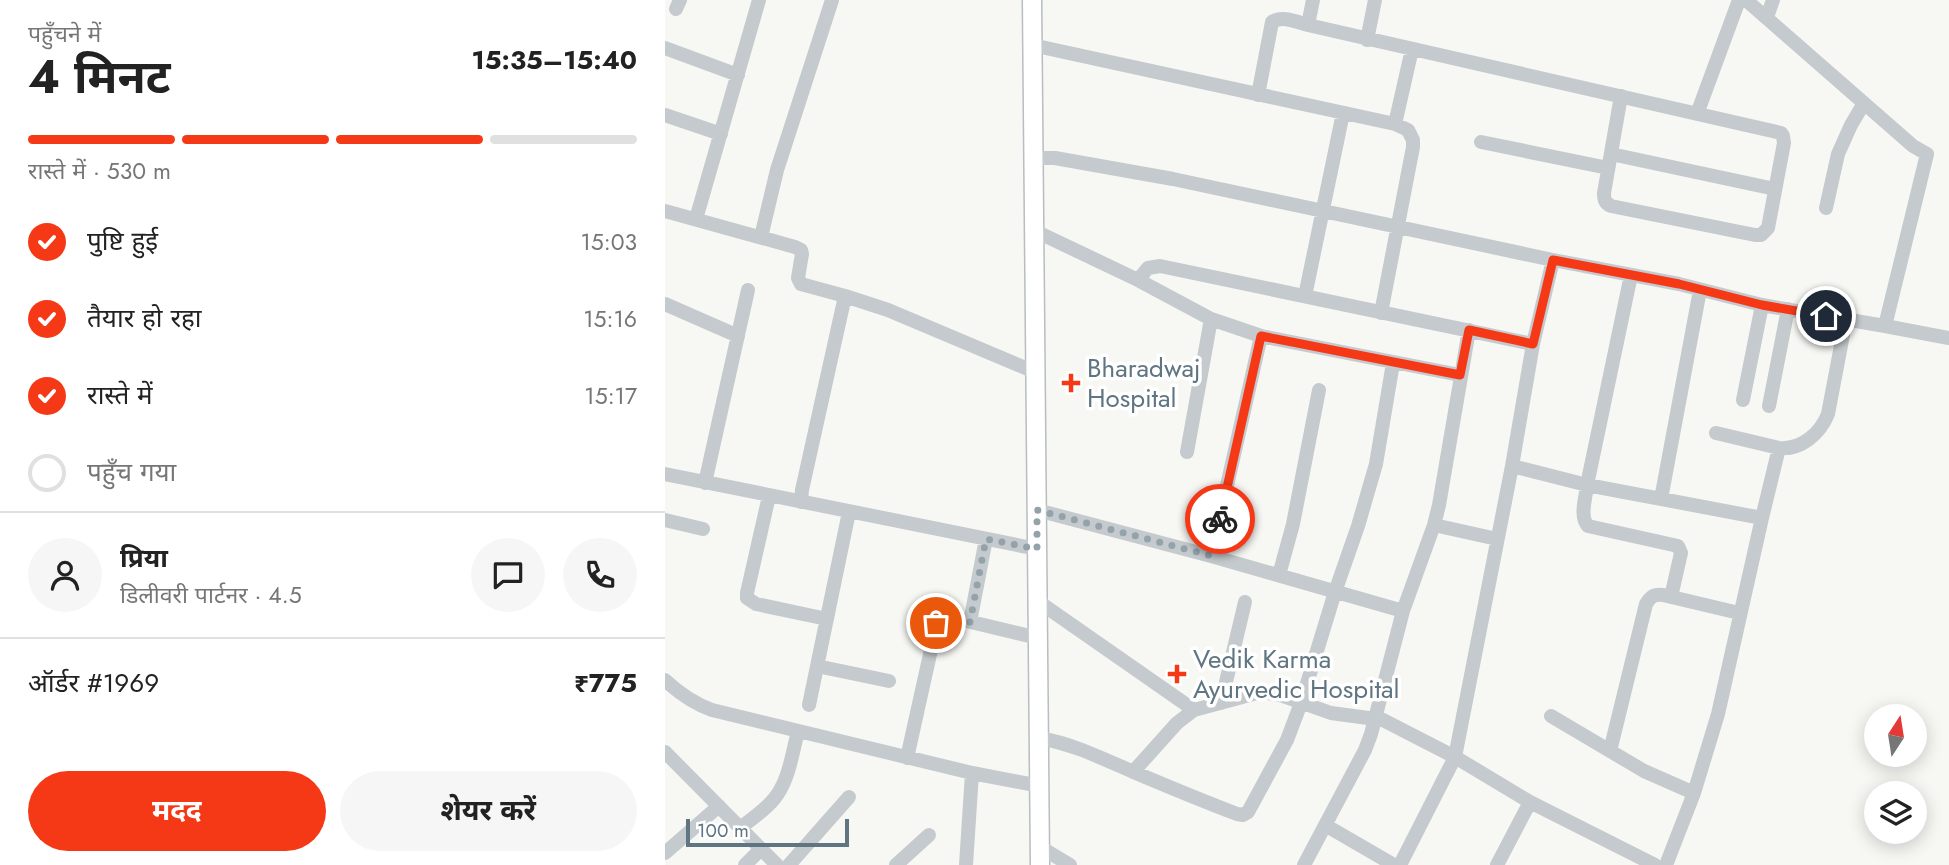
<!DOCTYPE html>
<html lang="hi">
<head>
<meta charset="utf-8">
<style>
	body { margin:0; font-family:Jost,"Noto Sans Devanagari",sans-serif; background:#f6f6f6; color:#222; height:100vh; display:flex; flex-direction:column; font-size:26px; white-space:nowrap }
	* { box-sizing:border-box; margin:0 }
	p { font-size:23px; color:#767676 }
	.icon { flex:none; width:38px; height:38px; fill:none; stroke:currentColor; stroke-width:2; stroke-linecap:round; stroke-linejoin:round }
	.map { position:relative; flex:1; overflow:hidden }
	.sheet { display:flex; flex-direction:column; background:#fff; width:665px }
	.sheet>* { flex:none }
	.needle { width:46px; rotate:12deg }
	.buttons { position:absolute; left:1199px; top:704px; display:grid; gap:14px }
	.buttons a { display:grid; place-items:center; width:63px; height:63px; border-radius:50%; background:#fff; box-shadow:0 4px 18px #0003; font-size:35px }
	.scale { position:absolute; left:21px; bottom:18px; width:163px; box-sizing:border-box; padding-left:7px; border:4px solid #5f7582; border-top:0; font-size:19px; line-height:24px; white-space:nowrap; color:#5f7582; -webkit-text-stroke:5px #fff; paint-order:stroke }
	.pin { position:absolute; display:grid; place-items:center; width:60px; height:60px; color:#fff; margin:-30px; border:4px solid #fff; border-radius:50%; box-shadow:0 2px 7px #0007 }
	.courier { position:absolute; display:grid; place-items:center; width:70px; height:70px; margin:-35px; border:5px solid #f53916; border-radius:50%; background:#fff; color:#222; box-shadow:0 2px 9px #0007 }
	.overview em { font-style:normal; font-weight:700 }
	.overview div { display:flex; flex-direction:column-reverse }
	.overview { display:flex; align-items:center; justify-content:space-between; height:119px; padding:0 28px }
	h1 { font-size:46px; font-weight:700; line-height:52px }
	.bar { display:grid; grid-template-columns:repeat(4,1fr); gap:10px 7px; align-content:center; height:84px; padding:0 28px }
	.bar i { height:9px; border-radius:5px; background:#e0e0e0 }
	.bar .selected { background:#f53916 }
	.bar p { grid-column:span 4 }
	.line { display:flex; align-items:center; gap:18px; padding:0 28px; border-top:2px solid #e0e0e0 }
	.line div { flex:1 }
	.round { display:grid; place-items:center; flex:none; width:74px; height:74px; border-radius:37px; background:#f6f6f6 }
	ol { padding:0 28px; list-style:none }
	li { display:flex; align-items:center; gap:21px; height:77px }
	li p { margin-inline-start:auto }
	li .icon { padding:7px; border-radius:50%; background:#f53916; color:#fff; stroke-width:4 }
	li:last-child { color:#767676 }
	li i { width:38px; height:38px; border:4px solid #e0e0e0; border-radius:50% }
	.primary-button { display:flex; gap:14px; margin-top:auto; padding:14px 28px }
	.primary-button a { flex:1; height:80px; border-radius:42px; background:#f53916; color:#fff; font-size:28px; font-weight:700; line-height:80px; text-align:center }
	.primary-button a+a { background:#f6f6f6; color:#222 }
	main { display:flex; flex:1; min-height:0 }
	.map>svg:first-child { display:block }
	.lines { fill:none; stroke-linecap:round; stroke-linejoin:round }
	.major-casing { stroke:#b7bdc0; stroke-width:21 }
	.minor { stroke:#c4cacd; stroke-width:14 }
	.major { stroke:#fff; stroke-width:18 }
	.done { stroke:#94a2aa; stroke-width:7; stroke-dasharray:0 12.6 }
	.route { stroke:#f53916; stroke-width:9 }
	.poi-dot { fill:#f53916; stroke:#fff; stroke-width:2.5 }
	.labels { text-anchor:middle; stroke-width:7; stroke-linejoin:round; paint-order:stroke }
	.poi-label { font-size:26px; fill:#5f7582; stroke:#fff; text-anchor:start }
</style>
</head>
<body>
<main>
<section class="sheet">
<div class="overview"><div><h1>4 मिनट</h1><p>पहुँचने में</p></div><em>15:35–15:40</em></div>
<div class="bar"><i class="selected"></i><i class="selected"></i><i class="selected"></i><i></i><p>रास्ते में · 530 m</p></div>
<ol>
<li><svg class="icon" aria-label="check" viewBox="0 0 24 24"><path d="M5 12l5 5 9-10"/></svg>पुष्टि हुई<p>15:03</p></li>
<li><svg class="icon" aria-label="check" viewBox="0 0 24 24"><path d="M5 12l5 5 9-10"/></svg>तैयार हो रहा<p>15:16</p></li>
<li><svg class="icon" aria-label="check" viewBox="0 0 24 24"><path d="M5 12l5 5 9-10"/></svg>रास्ते में<p>15:17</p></li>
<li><i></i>पहुँच गया</li>
</ol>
<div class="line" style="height:126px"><a class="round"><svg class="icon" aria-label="person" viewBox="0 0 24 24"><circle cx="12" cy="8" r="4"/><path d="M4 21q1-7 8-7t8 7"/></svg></a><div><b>प्रिया</b><p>डिलीवरी पार्टनर · 4.5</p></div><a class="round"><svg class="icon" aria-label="chat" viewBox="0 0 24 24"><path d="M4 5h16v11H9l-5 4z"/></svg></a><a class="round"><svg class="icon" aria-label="phone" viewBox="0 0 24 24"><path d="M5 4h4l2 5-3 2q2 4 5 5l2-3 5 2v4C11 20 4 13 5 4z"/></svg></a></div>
<div class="line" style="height:91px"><div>ऑर्डर #1969</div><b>₹775</b></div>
<div class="primary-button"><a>मदद</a><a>शेयर करें</a></div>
</section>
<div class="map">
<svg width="1284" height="865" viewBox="0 0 1284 865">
	<rect width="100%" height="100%" fill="#f7f7f4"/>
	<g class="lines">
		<defs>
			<path id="major" d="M367,0L375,865"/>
		</defs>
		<!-- major casing -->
		<use href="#major" class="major-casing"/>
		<!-- minor -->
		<path class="minor" d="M648,0L643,25L1116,133L1118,136L1119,143L1103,228L1096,235H1090L946,206C940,203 939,200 939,193L956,96
			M11,9L15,0
			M1102,17L1108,0
			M702,40L710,0
			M367,45L730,124L743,130L748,140V147L716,313
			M0,48L73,75
			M593,95L607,22C617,15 632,22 643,25
			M1032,114L1074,0
			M0,115L56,134
			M730,124L747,49
			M816,142L943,168
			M946,154L1110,189
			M368,158H390L508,179L888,260L1014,284L1097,305L1220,326L1262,154L1248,146L1081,0
			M1161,208L1173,154L1186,125L1199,103
			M0,211L130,247L136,250L137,254L133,278L136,284L180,296L223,310L370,372
			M31,219L94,0
			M368,230L473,280L546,319L596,336L795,375
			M96,237L112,170L167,0
			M966,275L922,485C921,498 914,516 923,526L1013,546L1016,553L1006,597
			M473,280L483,268L495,266L868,344
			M640,296L678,113
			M0,304L73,336
			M1220,326L1284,338
			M1078,400L1097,305
			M1104,406L1123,309
			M1051,433L1114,448
			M522,452L546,319
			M847,466L922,485L1097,518L1053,714L1029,793L1001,865
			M0,474L372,549
			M40,483L83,290
			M104,496L82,593V598L91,604L162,619
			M996,499L1035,290
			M136,502L137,490L180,296
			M372,510L546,556L738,611
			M1097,518L1114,448C1136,450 1155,434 1163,414L1181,319
			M0,520L38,529
			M769,525L832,539
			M546,556L596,336
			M614,575L628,524L654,390
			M374,602L529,710L592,693H603L615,695L666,713L718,720L790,757L865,802L990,865
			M305,622L321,539
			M152,666L224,681
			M0,680C15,694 28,703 47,710L307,773L375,786
			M556,703L580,602
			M144,705L184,512
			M886,716L979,771L1029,793
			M374,738C409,744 438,759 471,773C504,787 538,801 572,814L578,815L583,812L622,740L636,703L670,592L693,526L711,464L728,363
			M945,751L981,604C986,596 989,594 998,595L1074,613
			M0,752L112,865
			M242,758L273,618L277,616H281L373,638
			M468,772L512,723L529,710
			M660,825L729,865
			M75,828C87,819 100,810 109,799C124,781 127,754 133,731
			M375,847L405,865
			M0,853L54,806
			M80,865L96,849
			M124,865L184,797
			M231,865L264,835
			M301,865L307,773
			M639,865L700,750L706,734L738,611L769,525L774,505L804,330
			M735,865L790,757L847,466L868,344L888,260
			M832,865L865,802"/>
		<!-- major -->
		<use href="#major" class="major"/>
	</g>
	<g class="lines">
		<!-- done -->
		<path class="done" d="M271,623L277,616L305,622L321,539L372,549V510L547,556L555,519"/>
		<!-- route -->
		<path class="route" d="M555,519L596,336L795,375L804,330L868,344L888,260L1014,284L1097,305L1161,316"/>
	</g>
	<!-- markers -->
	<g class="poi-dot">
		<path d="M402.5 372.5h7v7h7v7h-7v7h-7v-7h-7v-7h7z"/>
		<path d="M508.5 663.5h7v7h7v7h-7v7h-7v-7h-7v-7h7z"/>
	</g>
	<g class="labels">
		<!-- poi labels -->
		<g class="poi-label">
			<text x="422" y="377">Bharadwaj<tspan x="422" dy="30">Hospital</tspan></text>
			<text x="528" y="668">Vedik Karma<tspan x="528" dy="30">Ayurvedic Hospital</tspan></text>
		</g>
	</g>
</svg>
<div class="buttons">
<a><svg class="needle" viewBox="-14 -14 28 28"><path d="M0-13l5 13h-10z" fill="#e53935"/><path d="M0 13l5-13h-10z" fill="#767676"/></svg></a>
<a><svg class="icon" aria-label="layers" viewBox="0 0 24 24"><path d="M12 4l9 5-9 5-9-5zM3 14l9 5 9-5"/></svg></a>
</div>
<div class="scale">100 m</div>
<div class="pin" style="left:271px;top:623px;background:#ea580c"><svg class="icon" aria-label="bag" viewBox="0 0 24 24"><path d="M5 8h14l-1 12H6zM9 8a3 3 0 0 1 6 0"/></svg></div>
<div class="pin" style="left:1161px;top:316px;background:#1f2937"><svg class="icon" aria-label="home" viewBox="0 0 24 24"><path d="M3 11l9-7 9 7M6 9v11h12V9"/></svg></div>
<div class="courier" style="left:555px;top:519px"><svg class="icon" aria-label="bike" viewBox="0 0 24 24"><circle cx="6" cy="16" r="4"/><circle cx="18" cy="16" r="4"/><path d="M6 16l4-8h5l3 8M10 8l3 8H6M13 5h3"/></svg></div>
</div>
</main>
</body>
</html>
